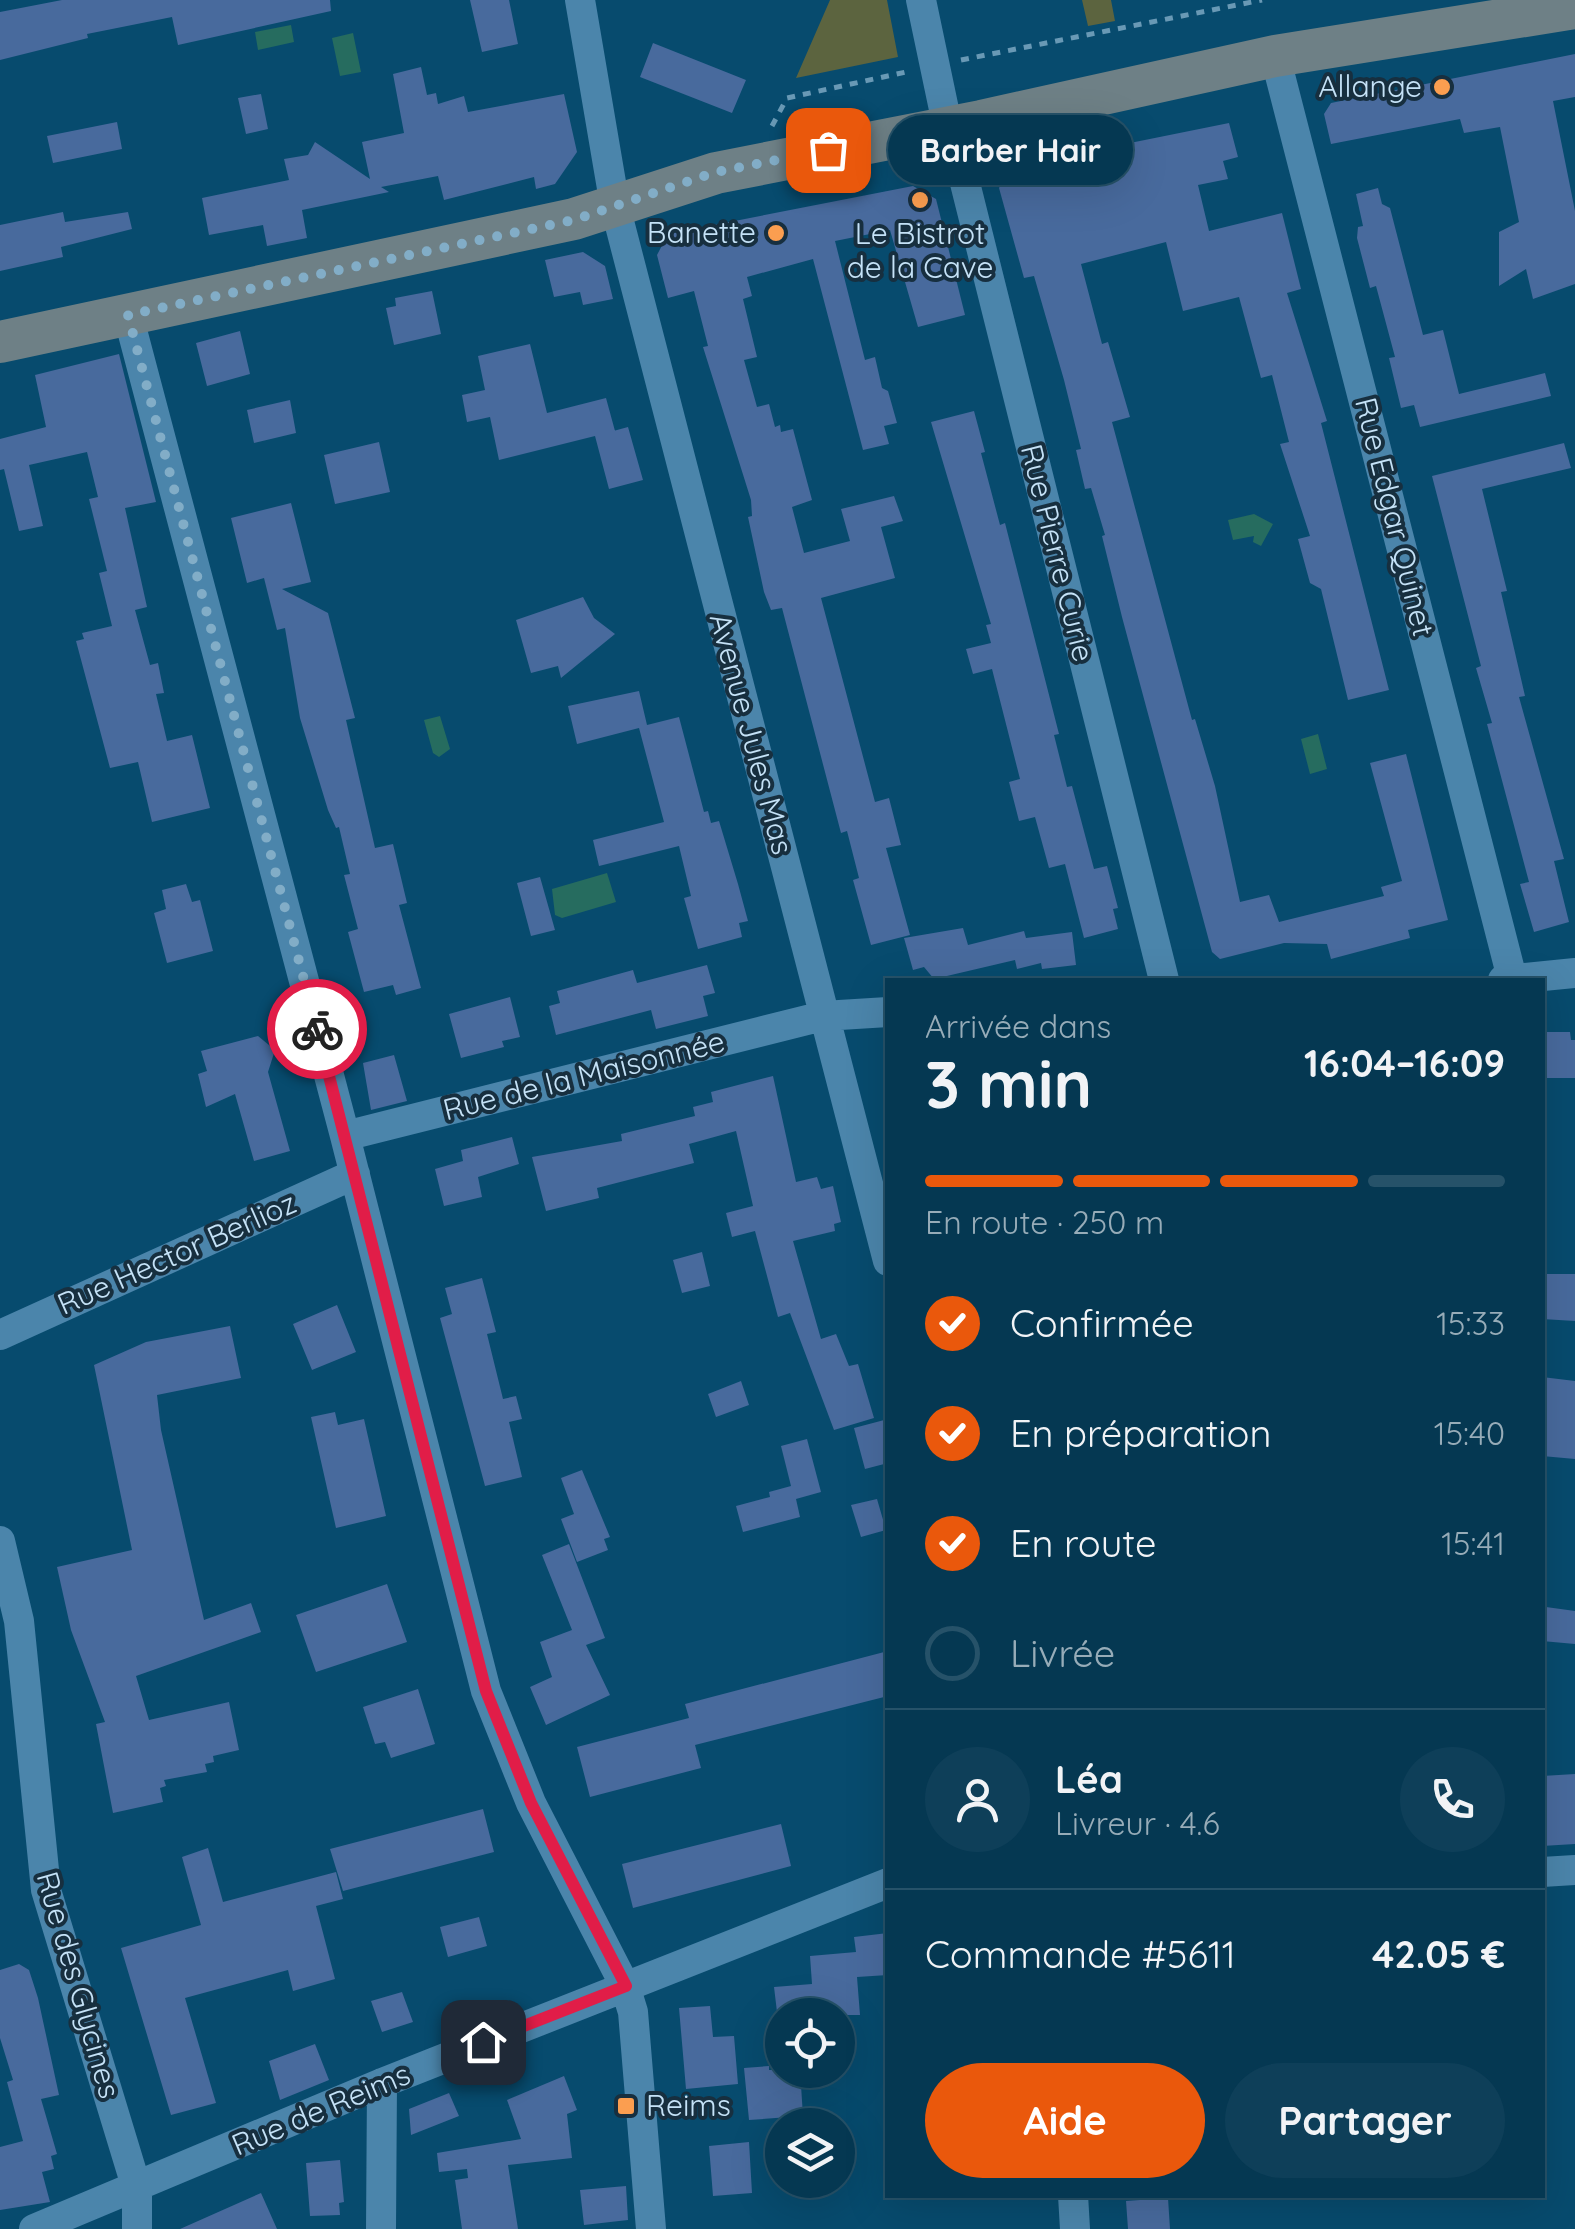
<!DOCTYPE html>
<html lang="fr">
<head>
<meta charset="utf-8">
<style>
	body { margin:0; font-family:Quicksand,sans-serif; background:#0e3f59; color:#f1f3f6; height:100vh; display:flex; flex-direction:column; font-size:38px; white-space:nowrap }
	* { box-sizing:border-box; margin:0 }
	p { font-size:32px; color:#97acb8 }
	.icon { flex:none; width:55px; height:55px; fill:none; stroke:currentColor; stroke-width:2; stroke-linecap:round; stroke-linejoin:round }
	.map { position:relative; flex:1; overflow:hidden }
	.side { position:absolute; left:885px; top:978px; width:660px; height:1220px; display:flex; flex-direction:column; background:#053852; border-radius:0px; box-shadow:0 10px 40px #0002,0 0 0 2px #265269 }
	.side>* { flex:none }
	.buttons { position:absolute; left:765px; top:1998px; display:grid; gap:20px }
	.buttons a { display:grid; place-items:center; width:90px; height:90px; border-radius:50%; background:#053852; box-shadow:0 10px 40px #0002,0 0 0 2px #265269; font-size:50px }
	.pin { position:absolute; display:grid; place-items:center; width:85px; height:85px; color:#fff; margin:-42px; border-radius:20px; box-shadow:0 5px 15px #0006 }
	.courier { position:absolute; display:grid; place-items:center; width:100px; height:100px; margin:-50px; border:8px solid #e11d48; border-radius:50%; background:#fff; color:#222; box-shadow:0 2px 12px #0007 }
	.bubble { position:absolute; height:70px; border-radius:35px; background:#053852; box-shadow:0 10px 40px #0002,0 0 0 2px #265269; font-size:32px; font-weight:700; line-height:70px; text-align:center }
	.headline em { font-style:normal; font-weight:700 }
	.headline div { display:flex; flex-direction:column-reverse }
	.headline { display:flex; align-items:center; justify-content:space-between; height:170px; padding:0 40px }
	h1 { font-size:65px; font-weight:700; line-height:75px }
	.bar { display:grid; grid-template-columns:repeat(4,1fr); gap:15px 10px; align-content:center; height:120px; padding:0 40px }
	.bar i { height:12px; border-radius:8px; background:#265269 }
	.bar .active { background:#ea580c }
	.bar p { grid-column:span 4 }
	.line { display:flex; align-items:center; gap:25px; padding:0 40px; border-top:2px solid #265269 }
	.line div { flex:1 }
	.round { display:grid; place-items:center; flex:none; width:105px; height:105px; border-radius:52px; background:#0e3f59 }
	ol { padding:0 40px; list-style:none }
	li { display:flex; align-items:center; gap:30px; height:110px }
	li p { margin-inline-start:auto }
	li .icon { padding:10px; border-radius:50%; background:#ea580c; color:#fff; stroke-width:4 }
	li:last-child { color:#97acb8 }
	li i { width:55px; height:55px; border:5px solid #265269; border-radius:50% }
	.button { display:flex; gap:20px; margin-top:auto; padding:20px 40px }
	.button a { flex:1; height:115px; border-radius:60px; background:#ea580c; color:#fff; font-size:40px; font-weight:700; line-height:115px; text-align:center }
	.button a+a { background:#0e3f59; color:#f1f3f6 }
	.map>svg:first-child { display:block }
	.green { fill:#5c643f }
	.water { fill:#266c5f }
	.building { fill:#486a9d }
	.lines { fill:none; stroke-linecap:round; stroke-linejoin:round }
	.path { stroke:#6999b5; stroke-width:5; stroke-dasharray:8 8; stroke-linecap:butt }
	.street { stroke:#4b85ab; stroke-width:30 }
	.secondary { stroke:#6e8086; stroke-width:42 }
	.done { stroke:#82adc7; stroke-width:10; stroke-dasharray:0 18 }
	.route { stroke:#e11d48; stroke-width:12 }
	.poi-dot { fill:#fb9e50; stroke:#172f3f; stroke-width:4 }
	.labels { text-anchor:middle; stroke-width:8; stroke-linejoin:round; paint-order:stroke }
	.poi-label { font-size:30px; fill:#c5e2f7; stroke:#172f3f; text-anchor:end }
	.street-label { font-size:30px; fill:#c5e2f7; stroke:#172f3f }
</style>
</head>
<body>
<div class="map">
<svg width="1575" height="2229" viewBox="0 0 1575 2229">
	<rect width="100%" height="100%" fill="#074b6e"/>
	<!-- green -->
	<path class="green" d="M830,0H887L898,57L796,78Z
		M1082,0H1111L1115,21L1088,26Z"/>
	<!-- water -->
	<path class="water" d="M291,25L294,42L258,50L255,32Z
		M353,33L361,72L340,76L332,38Z
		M1254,514L1273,524L1261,546L1253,542L1254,536L1233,540L1228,520Z
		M440,716L450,749L439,757L433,753L424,720Z
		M1318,734L1327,769L1310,774L1301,739Z
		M607,873L616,902L562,918L555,915L552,889Z"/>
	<!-- building -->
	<path class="building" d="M62,0H330L331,11L178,45L172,17L87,34L88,38L0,60V12Z
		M470,0H509L518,44L482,52Z
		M653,43L746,80L732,113L640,77Z
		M1575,54V97L1553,101L1575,211V284L1533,299L1526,269L1499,286V232L1519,222L1500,127L1464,133L1460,119L1331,144L1324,114L1331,103Z
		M421,67L427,95L436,93L438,104L464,96L468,112L564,94L577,152L555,184L536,189L534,177L444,200L438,176L381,187L389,192L302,210L307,238L267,246L263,225L209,235L202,198L289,180L284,159L308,155L315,142L370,179L362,142L404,133L393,74Z
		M261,94L268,129L246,134L238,98Z
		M117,122L122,149L53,163L47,136Z
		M1229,123L1238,157L1223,161L1228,179L1198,185L1209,231L1282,213L1301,289L1287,293L1327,421L1321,423L1389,690L1348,700L1321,589L1310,583L1298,539L1310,536L1280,444L1289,442L1272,375L1261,378L1239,297L1183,311L1166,242L1081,264L1102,344L1108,342L1130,417L1112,422L1192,720L1195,719L1215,786L1240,902L1269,895L1279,922L1384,896L1381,887L1402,881L1370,763L1406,754L1448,920L1408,930L1410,938L1331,959L1327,944L1284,943L1220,959L1212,952L1122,617L1102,536L1105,535L1091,488L1085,489L1076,450L1081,449L1064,380L1034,276L1024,278L999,188L1011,167Z
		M913,186L936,199L965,315L918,327L890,230L835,241L865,360L875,357L882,388L888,391L897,423L884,426L889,444L863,450L813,259L747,277L752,296L743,299L757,357L744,360L757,407L769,404L775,427L780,425L781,432L793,429L812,500L792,507L804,553L850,541L841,509L894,496L903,521L881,527L895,578L821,598L875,802L889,798L901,845L886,848L910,935L871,945L853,880L859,878L847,831L841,833L782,608L771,610L764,592L748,517L752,516L751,500L703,347L708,346L694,291L668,298L657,255L668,234Z
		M1378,188L1382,204L1390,208L1423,335L1443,330L1459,394L1545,373L1551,396L1420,427L1414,405L1401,408L1389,358L1395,357L1376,286L1370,288L1357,238L1358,227L1363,226L1356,194Z
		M63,212L65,222L128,212L132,229L61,247L63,257L0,271V225Z
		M583,252L605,266L613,299L583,305L580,292L554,297L545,260Z
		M432,291L441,334L394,345L386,308L396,306L395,298Z
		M240,331L250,374L207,386L196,343Z
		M530,344L547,413L606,398L615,431L499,460L490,417L467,422L462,395L485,390L478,356Z
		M119,354L156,502L125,508L147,607L135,610L150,665L158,663L164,693L156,694L167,741L192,735L210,808L152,822L138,762L110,768L76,641L84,639L82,633L112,626L99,573L107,571L89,499L98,497L87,452L29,465L43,526L19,531L4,469L0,470V439L46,427L35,375Z
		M290,400L296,433L254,443L247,410Z
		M974,411L985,452L981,453L1000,525L1005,523L1059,734L1054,735L1067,787L1072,786L1094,869L1107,866L1118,908L1113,909L1118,929L1084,938L1065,864L1049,868L1035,817L1019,821L1009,782L1020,779L992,669L973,674L966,649L991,643L986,625L991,624L931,422Z
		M628,427L643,480L609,489L595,436Z
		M379,442L390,492L335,504L324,455Z
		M1564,443L1571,468L1482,489L1507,591L1501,592L1525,696L1519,697L1564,859L1554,861L1569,922L1534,932L1520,884L1529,882L1487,724L1492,723L1476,668L1481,666L1432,476Z
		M291,503L311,582L282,589L328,613L355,718L346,720L375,848L393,844L407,903L399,905L421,988L396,995L393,985L364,992L348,932L358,929L344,875L350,874L339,827L336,828L328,810L300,718L285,628L277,630L264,578L247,583L231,518Z
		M583,597L594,618L615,634L561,678L558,666L531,673L516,620Z
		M639,691L647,725L679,717L704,812L708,811L711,823L719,821L738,884L748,921L739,923L742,937L698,949L684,898L691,896L679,846L599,866L593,840L664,822L639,728L577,744L568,706Z
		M540,877L555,930L531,936L517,883Z
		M186,884L192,902L200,900L213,951L167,963L154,913L166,909L162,890Z
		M963,928L968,945L1024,931L1026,938L1072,932L1076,965L1042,969L1041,963L1017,969L1015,960L934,979L924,967L913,970L904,938Z
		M707,965L715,993L703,996L708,1016L656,1029L651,1010L556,1035L549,1006L560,1003L557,991L633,970L637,983Z
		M510,997L520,1037L502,1041L504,1047L461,1058L449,1014Z
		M1543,1032H1570L1571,1040H1575V1078H1542Z
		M258,1036L275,1050L268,1072L290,1151L254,1161L235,1094L206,1107L198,1074L207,1071L201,1051Z
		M394,1055L407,1101L371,1110L363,1063Z
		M773,1076L796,1182L817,1177L821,1189L833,1186L841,1222L834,1224L835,1231L793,1241L821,1339L836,1334L849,1366L858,1364L874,1418L834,1430L790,1313L778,1317L755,1231L732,1237L726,1213L753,1206L736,1131L689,1144L694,1163L597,1188L599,1198L546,1211L532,1157L622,1141L621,1134L695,1116L693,1107L713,1102L711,1092Z
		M512,1137L519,1164L478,1177L482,1197L444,1206L435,1169L463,1161L461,1150Z
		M702,1252L710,1286L682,1293L673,1260Z
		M1542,1274H1575V1321L1542,1319Z
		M482,1278L496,1332L487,1334L503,1399L516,1396L522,1419L509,1422L522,1477L485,1486L440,1318L452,1314L445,1288Z
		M337,1305L356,1352L312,1370L293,1324Z
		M230,1326L241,1378L157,1395L161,1430L204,1620L251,1603L261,1632L136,1676L149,1720L229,1702L239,1750L213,1756L214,1762L205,1764L207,1772L164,1780L166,1786L160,1788L163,1802L113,1813L96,1724L105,1722L71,1630L57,1567L132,1550L94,1365L146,1342Z
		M1542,1377L1575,1381V1459L1542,1456Z
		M741,1381L749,1405L716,1417L708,1394Z
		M335,1412L338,1425L364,1419L386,1516L336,1528L311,1417Z
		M888,1419V1463L865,1469L854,1428Z
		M807,1439L821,1492L796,1499L800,1517L743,1532L736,1506L770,1497L769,1492L791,1486L781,1446Z
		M582,1470L610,1537L604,1539L608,1550L577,1562L561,1519L574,1514L561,1478Z
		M877,1499L886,1530L861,1537L851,1505Z
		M569,1544L605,1638L586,1645L610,1695L546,1725L530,1687L552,1677L540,1642L572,1630L542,1555Z
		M387,1584L407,1642L316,1672L296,1615Z
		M1546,1607L1575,1611V1644L1542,1641Z
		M888,1651V1696L695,1745L701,1768L590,1797L577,1747L689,1718L685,1704Z
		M418,1689L435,1744L391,1758L385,1742L375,1744L363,1707Z
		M1575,1774V1844L1542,1846V1776Z
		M483,1809L494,1852L343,1891L330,1849Z
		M781,1824L791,1866L633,1908L622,1864Z
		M208,1848L223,1902L336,1872L343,1899L316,1906L335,1979L293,1991L288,1970L185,1998L216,2103L171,2115L121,1948L201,1925L182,1857Z
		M479,1917L487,1946L448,1957L440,1927Z
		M888,1933V1975L857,1977L860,2015H815L814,2009L777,2012L774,1987L812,1984L810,1956L856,1952L854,1937Z
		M19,1964L29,1970L38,1998L59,2095L41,2099L57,2154L51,2156L54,2169L42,2172L50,2202L0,2210V2147L23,2141L7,2082L13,2080L0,2038V1970Z
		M402,1992L413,2022L382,2032L371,2001Z
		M710,2006L713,2037L734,2036L738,2084L686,2089L679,2008Z
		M315,2044L329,2080L280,2100L269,2061Z
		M769,2066V2070H800L803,2116L749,2120L744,2068Z
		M564,2076L577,2110L567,2114L572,2158L508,2165L518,2229H462L455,2180L468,2178L467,2169L439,2172L437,2153L521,2139L507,2100Z
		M449,2093L459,2116L411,2135L409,2109Z
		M749,2142L752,2193L713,2196L709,2146Z
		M340,2160L344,2202L339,2203L340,2215L310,2216L306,2163Z
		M626,2186L628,2220L584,2225L580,2190Z
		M261,2193L277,2229H180Z
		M1168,2198L1170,2229H1128L1126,2201Z"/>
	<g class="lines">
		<!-- path -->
		<path class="path" d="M961,60L1262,0
			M772,126L787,98L906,72"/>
		<!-- street -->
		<path class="street" d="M580,0L615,206L888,1261
			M921,0L954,157L963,175L1164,980
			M1275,56L1512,978
			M128,315L345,1136L486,1691L531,1803L625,1986L633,2012L651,2229
			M1503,980L1575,973
			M345,1136L823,1016L888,1012
			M0,1335L355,1174
			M0,1541L19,1621L46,1890L137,2189V2229
			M1542,1872L1575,1870
			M1073,2195L1075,2229
			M34,2229L382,2083L888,1883
			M381,2229L382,2083"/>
		<!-- secondary -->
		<path class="secondary" d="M0,342L574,219L716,173L981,121L1275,56L1575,8"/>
	</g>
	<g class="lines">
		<!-- done -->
		<path class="done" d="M317,1029L128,315L574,220L716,172L828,150"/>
		<!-- route -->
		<path class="route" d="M317,1029L486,1691L531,1803L626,1986L483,2042"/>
	</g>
	<!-- markers -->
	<g class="poi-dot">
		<circle cx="1442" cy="87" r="10"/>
		<circle cx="920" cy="200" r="10"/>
		<circle cx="776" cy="233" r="10"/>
		<rect x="616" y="2096" width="20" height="20" rx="5"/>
	</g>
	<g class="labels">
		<!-- poi labels -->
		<g class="poi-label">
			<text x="1422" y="97">Allange</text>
			<text x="756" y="243">Banette</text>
			<text x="920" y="244" text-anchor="middle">Le Bistrot<tspan x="920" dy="34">de la Cave</tspan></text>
			<text x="646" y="2116" text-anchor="start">Reims</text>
		</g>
		<!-- street labels -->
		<g class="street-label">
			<text transform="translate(1394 517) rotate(76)" y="10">Rue Edgar Quinet</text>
			<text transform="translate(1057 553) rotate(76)" y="10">Rue Pierre Curie</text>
			<text transform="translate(751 734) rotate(75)" y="10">Avenue Jules Mas</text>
			<text transform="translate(584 1076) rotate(-14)" y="10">Rue de la Maisonnée</text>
			<text transform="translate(177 1254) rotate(-24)" y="10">Rue Hector Berlioz</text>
			<text transform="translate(78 1985) rotate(74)" y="10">Rue des Glycines</text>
			<text transform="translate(321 2110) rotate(-23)" y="10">Rue de Reims</text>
		</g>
	</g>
</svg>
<div class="buttons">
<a><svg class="icon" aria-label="locate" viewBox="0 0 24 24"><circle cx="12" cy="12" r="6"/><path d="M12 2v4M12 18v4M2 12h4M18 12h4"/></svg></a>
<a><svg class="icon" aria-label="layers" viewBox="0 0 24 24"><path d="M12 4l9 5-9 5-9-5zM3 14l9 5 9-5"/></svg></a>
</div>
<div class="pin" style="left:828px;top:150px;background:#ea580c"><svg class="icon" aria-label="bag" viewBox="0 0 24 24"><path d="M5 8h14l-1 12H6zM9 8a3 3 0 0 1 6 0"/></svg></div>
<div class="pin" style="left:483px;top:2042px;background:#1f2937"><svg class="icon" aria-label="home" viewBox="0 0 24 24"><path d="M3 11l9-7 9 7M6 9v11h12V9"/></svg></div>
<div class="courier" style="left:317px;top:1029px"><svg class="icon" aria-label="bike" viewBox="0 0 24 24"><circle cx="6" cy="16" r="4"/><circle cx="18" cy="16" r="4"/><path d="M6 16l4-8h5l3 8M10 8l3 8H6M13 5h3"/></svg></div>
<div class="bubble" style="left:888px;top:115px;width:245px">Barber Hair</div>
<section class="side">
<div class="headline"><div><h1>3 min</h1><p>Arrivée dans</p></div><em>16:04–16:09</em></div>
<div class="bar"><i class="active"></i><i class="active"></i><i class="active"></i><i></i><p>En route · 250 m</p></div>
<ol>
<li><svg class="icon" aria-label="check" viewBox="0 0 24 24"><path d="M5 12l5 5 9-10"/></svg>Confirmée<p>15:33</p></li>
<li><svg class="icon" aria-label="check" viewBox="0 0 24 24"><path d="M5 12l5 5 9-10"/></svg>En préparation<p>15:40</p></li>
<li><svg class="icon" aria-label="check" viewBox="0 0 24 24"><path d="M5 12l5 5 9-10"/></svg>En route<p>15:41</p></li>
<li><i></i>Livrée</li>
</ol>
<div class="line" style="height:180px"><a class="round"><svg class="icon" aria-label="person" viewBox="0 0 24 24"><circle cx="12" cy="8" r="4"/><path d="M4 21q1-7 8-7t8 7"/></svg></a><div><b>Léa</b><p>Livreur · 4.6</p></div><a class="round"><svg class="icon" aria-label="phone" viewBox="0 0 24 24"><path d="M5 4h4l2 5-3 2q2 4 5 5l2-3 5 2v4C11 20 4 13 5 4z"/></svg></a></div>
<div class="line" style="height:130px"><div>Commande #5611</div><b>42.05 €</b></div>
<div class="button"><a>Aide</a><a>Partager</a></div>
</section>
</div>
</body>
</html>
